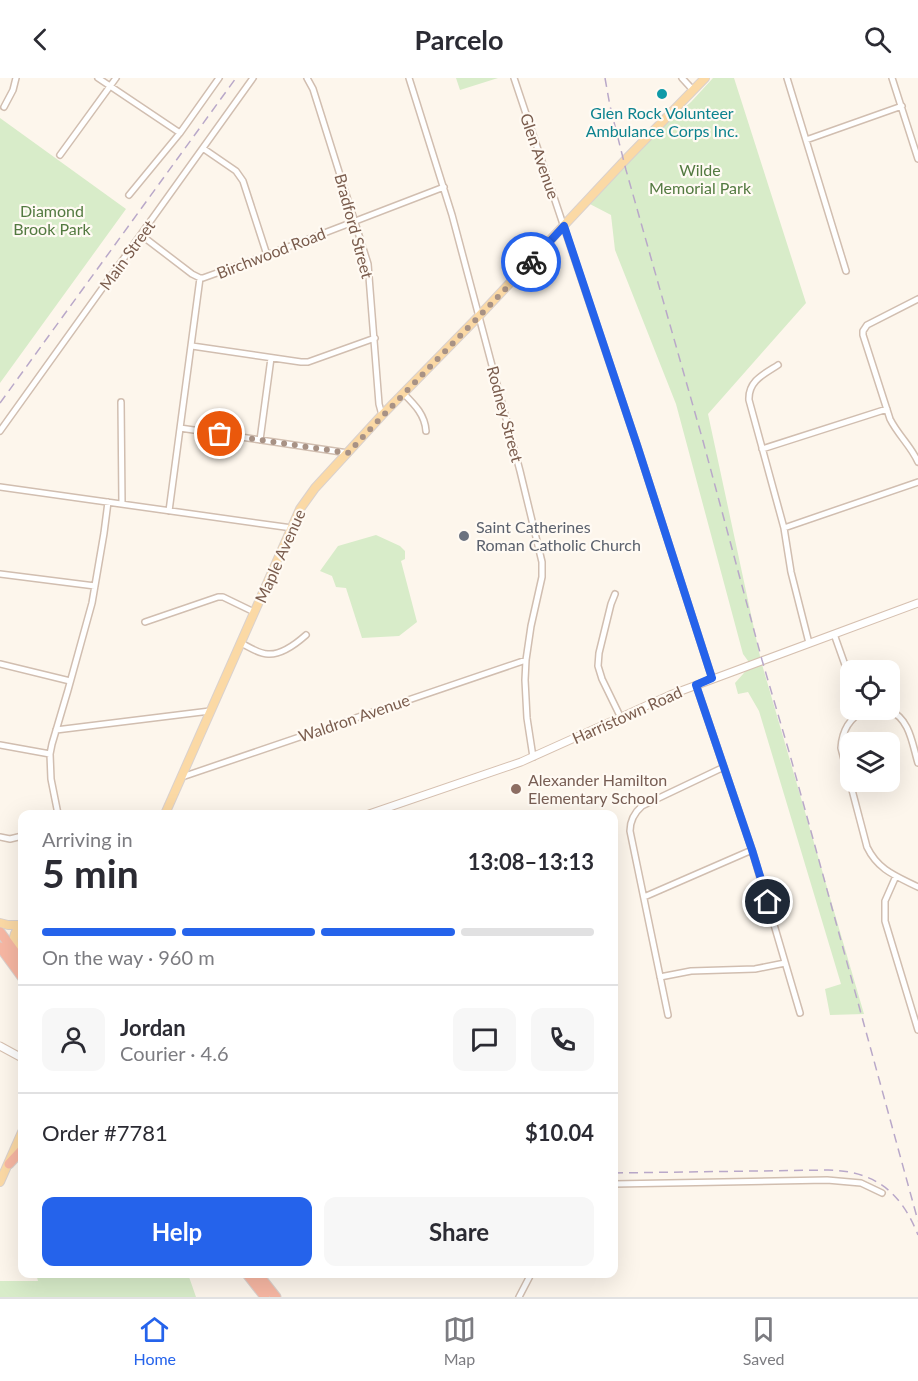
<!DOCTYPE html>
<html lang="en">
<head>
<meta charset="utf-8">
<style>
	body { margin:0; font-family:Lato,sans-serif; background:#f7f7f7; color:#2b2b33; height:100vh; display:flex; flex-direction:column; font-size:22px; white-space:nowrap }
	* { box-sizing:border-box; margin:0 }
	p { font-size:20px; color:#7c7c81 }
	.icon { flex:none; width:33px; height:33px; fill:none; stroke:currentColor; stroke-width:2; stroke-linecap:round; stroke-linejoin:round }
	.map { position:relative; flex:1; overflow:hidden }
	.side { position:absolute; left:18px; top:732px; width:600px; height:468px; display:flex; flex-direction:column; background:#fff; border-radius:12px; box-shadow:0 6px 24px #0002 }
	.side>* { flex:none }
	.buttons { position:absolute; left:840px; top:582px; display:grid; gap:12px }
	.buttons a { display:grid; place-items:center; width:60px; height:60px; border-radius:12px; background:#fff; box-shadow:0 6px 24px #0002; font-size:30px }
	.pin { position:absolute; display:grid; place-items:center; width:51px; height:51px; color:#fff; margin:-26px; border:3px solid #fff; border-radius:50%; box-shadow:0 2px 6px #0007 }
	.courier { position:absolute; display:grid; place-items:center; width:60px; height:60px; margin:-30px; border:4px solid #2563eb; border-radius:50%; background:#fff; color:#222; box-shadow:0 2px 8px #0007 }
	.head em { font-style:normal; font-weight:700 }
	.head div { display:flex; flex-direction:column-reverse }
	.head { display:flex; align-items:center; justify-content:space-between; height:102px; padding:0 24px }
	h1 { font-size:39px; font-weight:700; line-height:45px }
	.bar { display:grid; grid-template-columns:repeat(4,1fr); gap:9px 6px; align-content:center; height:72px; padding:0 24px }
	.bar i { height:8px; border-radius:4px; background:#e1e1e2 }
	.bar .selected { background:#2563eb }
	.bar p { grid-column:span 4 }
	.line { display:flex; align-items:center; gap:15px; padding:0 24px; border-top:2px solid #e1e1e2 }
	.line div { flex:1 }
	.round { display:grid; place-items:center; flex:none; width:63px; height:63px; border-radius:12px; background:#f7f7f7 }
	.action { display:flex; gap:12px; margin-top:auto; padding:12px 24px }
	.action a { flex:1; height:69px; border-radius:12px; background:#2563eb; color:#fff; font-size:24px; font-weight:700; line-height:69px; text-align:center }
	.action a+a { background:#f7f7f7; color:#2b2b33 }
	header { display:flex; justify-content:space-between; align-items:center; height:78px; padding:0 24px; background:#fff; font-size:27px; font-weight:700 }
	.menu { display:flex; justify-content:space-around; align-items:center; height:84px; border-top:2px solid #e1e1e2; background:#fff; font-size:16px; color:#7c7c81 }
	.menu a { display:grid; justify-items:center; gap:3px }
	.menu .selected { color:#2563eb }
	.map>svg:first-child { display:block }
	.green { fill:#d8ecc9 }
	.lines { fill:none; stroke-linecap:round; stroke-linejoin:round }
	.street-casing { stroke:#d1beb0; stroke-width:8 }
	.secondary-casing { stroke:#d6c0b0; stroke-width:9 }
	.primary-casing { stroke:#dad1cd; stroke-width:10 }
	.highway-casing { stroke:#dad1cd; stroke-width:11 }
	.street { stroke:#fff; stroke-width:5 }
	.secondary { stroke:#fff; stroke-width:7 }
	.primary { stroke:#fbd9a5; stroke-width:8 }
	.highway { stroke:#f7b7a3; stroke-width:9 }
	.rail { stroke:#b9a8c9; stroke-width:1.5; stroke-dasharray:9 6; stroke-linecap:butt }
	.done { stroke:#a89285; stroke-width:6; stroke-dasharray:0 10.8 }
	.route { stroke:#2563eb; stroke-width:8 }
	.culture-dot { fill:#0f9aa8; stroke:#fffaf3; stroke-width:2 }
	.worship-dot { fill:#6b7280; stroke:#fffaf3; stroke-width:2 }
	.education-dot { fill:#8d6e63; stroke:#fffaf3; stroke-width:2 }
	.labels { text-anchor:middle; stroke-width:4.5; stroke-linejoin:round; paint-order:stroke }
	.culture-label { font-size:16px; fill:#0d838f; stroke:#fffaf3 }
	.street-label { font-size:16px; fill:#7a5c4d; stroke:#fffaf3 }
	.park-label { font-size:16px; fill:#537a41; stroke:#fffaf3 }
	.worship-label { font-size:16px; fill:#5b616d; stroke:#fffaf3; text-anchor:start }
	.education-label { font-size:16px; fill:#785e54; stroke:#fffaf3; text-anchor:start }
</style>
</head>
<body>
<header><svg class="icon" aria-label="back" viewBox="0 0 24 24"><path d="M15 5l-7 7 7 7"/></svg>Parcelo<svg class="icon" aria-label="search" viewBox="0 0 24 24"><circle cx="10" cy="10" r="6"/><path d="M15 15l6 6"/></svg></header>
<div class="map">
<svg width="918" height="1219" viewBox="0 0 918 1219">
	<rect width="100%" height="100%" fill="#fdf6ec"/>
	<!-- green -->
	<path class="green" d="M456,0H498L460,12Z
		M713,0H734L806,225L708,336L761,583L864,936L830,937L825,911L841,906L759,633L748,614L738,616L735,605L751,587L743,576L676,326L615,172L611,137L586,124L628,79L691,24Z
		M0,40L126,131L0,305Z
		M376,457L400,468L405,473V481L401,483L417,544L399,558L362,560L346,510L336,509L332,498L320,493L338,468Z
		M36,1196H188L196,1219H0V1203H38Z"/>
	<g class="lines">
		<defs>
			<path id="street" d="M98,0L180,55
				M307,0L313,11L368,186L379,326L382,337
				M409,0L452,137L520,393L542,484V499L531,548L526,582L525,602L527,640L533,679
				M514,0L637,367L712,600
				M682,0L693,12
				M787,0L846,193
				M892,0L918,81
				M4,29L13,12L16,0
				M806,62L902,28
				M204,71L236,93L243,103L267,177
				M60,77L116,0
				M129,117L180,55L219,0
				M141,157L192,196L200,200H203L267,177L444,109
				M918,221L867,247L863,253V257L890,341C898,357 911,368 918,384
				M192,268L301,284H308L375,260
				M778,287C764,296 748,303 749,322L784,450L791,494L809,565
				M404,316C415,327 425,337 426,353
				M121,324L122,426
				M180,350L348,375
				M0,353L253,0
				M260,362L271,280
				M762,371L887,331
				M0,409L292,450
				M169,433L200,200
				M784,450L918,404
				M0,496L95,508
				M615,516L611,526L599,575L598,588L602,601L621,640
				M145,544L218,519H223L254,534
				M834,556L850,601
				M241,565C249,569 259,576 268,576C281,577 297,565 306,557
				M0,586L70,603
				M696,607L752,772L800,935
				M865,632C849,640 842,653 841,670L867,769C878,792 896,798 918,809
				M889,632C910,641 912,665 918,685
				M56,652L210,633
				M0,667L50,676
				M182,699L526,582
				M58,736L51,701L50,676L52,666L68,612L92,525L104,455L108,424
				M0,759L10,761L22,758
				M896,798L885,823V843L918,952
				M644,819L752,772
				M660,899L691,893L755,891L785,885
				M668,937L630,753C630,742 634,735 642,728L724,689
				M614,1106L827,1102L861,1105L882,1115
				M519,1219L531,1196"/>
			<path id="secondary" d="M369,736L521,684L670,617L918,525
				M0,968L22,980"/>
			<path id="primary" d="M165,736L300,431L315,410L382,337L478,239L628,79L705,0
				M0,845L8,847H22
				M17,875C12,863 12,855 22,847
				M0,1104L22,1054"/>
			<path id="highway" d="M0,854L22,884
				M0,869L22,899
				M9,1086L22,1072
				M247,1196L265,1219
				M258,1196L276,1219"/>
		</defs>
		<!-- street casing -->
		<use href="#street" class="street-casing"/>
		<!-- secondary casing -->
		<use href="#secondary" class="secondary-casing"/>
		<!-- primary casing -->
		<use href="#primary" class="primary-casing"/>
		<!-- highway casing -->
		<use href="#highway" class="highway-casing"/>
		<!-- street -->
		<use href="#street" class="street"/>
		<!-- secondary -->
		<use href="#secondary" class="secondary"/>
		<!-- primary -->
		<use href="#primary" class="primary"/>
		<!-- highway -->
		<use href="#highway" class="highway"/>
		<!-- rail -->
		<path class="rail" d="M605,0L610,28L626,92L703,363L762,582L790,677L918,1143
			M0,325L236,0
			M614,1095L828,1092C875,1093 901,1114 918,1157"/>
	</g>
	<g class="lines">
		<!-- done -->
		<path class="done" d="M220,356L348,375C408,310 471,248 531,184"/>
		<!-- route -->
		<path class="route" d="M531,184L564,148L637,367L712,600L696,607L752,772L768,824"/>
	</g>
	<!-- markers -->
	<circle class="culture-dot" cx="662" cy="16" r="6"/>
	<circle class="worship-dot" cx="464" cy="458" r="6"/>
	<circle class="education-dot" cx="516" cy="711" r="6"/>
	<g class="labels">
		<!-- culture labels -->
		<g class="culture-label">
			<text x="662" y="41">Glen Rock Volunteer<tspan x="662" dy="18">Ambulance Corps Inc.</tspan></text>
		</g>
		<!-- street labels -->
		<g class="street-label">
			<text transform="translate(540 78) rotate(71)" y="6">Glen Avenue</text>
			<text transform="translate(354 148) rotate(75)" y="6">Bradford Street</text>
			<text transform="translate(271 175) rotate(-21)" y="6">Birchwood Road</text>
			<text transform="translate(127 177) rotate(-54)" y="6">Main Street</text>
			<text transform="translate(505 336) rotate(75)" y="6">Rodney Street</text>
			<text transform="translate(280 478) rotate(-66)" y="6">Maple Avenue</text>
			<text transform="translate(627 637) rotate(-24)" y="6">Harristown Road</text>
			<text transform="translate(354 640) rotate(-19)" y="6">Waldron Avenue</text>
		</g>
		<!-- park labels -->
		<g class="park-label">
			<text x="700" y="98">Wilde<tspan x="700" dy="18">Memorial Park</tspan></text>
			<text x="52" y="139">Diamond<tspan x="52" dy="18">Brook Park</tspan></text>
		</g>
		<!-- worship labels -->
		<g class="worship-label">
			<text x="476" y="455">Saint Catherines<tspan x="476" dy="18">Roman Catholic Church</tspan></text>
		</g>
		<!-- education labels -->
		<g class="education-label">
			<text x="528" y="708">Alexander Hamilton<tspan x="528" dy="18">Elementary School</tspan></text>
		</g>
	</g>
</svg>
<div class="buttons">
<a><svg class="icon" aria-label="locate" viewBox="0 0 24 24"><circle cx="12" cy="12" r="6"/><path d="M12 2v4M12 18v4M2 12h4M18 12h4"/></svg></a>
<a><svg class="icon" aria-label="layers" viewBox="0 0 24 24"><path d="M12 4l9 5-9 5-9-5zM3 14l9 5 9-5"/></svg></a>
</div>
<div class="pin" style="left:220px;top:356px;background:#ea580c"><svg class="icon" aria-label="bag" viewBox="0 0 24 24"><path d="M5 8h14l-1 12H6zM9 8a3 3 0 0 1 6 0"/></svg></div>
<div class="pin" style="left:768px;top:824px;background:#1f2937"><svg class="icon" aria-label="home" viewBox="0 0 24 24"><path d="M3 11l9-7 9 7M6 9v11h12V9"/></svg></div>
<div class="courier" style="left:531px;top:184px"><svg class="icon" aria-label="bike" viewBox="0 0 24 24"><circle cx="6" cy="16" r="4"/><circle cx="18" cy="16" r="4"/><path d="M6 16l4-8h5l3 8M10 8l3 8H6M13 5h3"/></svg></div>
<section class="side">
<div class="head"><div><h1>5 min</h1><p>Arriving in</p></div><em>13:08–13:13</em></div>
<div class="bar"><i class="selected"></i><i class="selected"></i><i class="selected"></i><i></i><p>On the way · 960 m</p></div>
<div class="line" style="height:108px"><a class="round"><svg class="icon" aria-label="person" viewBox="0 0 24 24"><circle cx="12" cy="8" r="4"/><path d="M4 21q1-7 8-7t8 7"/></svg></a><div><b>Jordan</b><p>Courier · 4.6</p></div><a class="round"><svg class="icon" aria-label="chat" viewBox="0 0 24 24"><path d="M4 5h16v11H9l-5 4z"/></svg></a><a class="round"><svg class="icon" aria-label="phone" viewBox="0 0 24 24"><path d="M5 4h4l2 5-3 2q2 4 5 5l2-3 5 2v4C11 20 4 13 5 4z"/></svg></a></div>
<div class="line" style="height:78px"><div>Order #7781</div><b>$10.04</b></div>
<div class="action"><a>Help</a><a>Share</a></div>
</section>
</div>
<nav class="menu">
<a class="selected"><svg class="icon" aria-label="home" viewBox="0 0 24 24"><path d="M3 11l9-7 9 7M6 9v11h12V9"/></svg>Home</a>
<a><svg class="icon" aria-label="map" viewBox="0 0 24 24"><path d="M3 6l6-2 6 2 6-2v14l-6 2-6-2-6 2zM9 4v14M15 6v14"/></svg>Map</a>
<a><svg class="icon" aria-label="saved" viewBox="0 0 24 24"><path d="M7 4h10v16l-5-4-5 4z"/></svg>Saved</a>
</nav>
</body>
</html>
